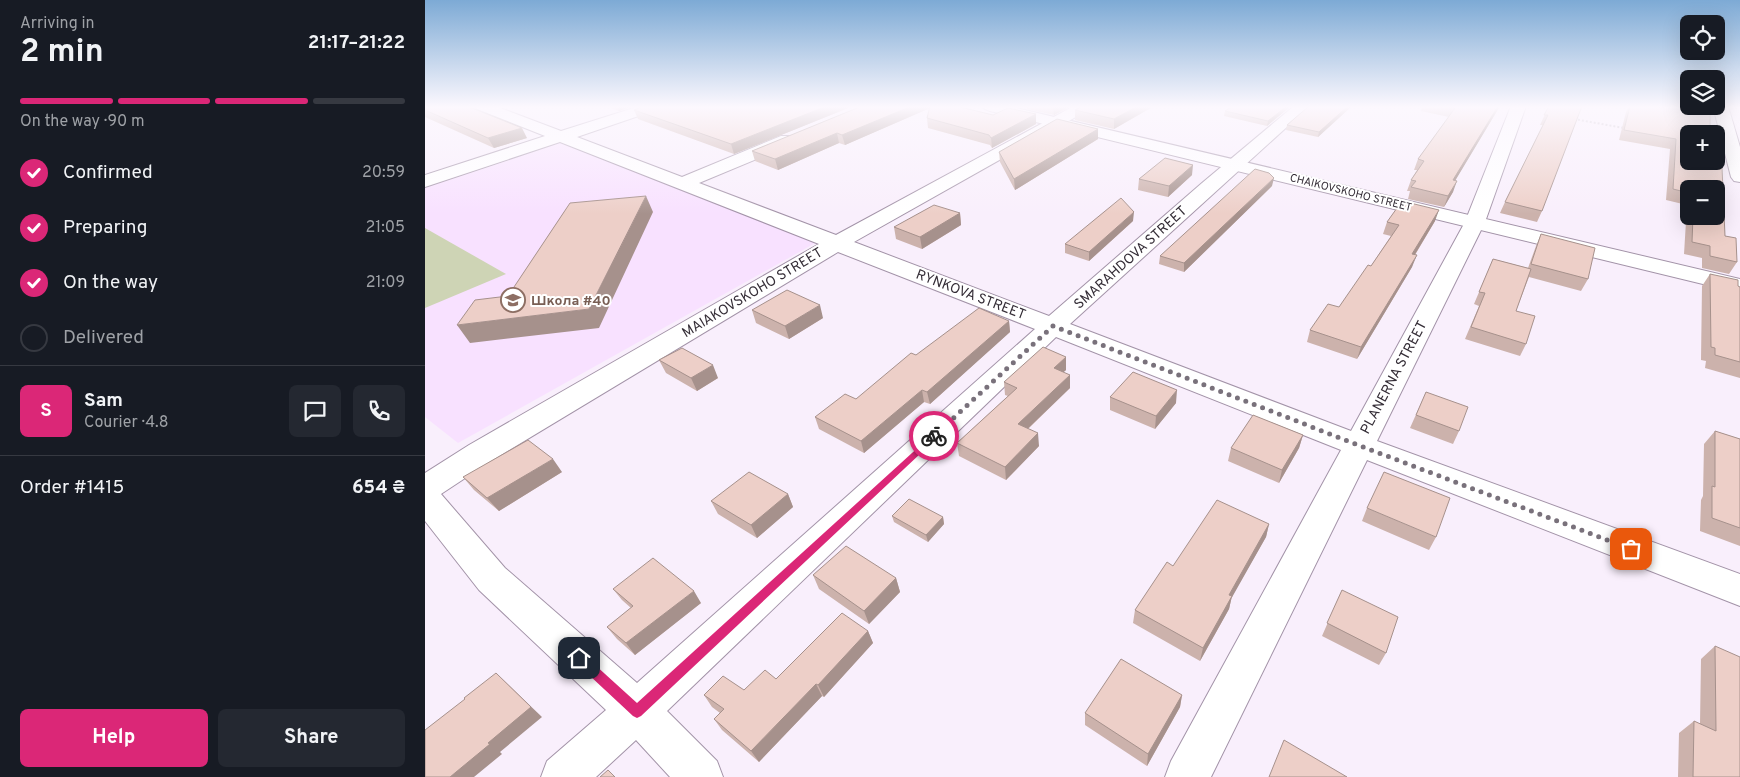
<!DOCTYPE html>
<html lang="en">
<head>
<meta charset="utf-8">
<style>
	body { margin:0; font-family:Overpass,sans-serif; background:#242831; color:#f1f3f6; height:100vh; display:flex; flex-direction:column; font-size:19px; white-space:nowrap }
	* { box-sizing:border-box; margin:0 }
	p { font-size:16px; color:#9ea1a6 }
	.icon { flex:none; width:28px; height:28px; fill:none; stroke:currentColor; stroke-width:2; stroke-linecap:round; stroke-linejoin:round }
	.map { position:relative; flex:1; overflow:hidden }
	.details { display:flex; flex-direction:column; background:#171b24; width:425px }
	.details>* { flex:none }
	.controls { position:absolute; left:1255px; top:15px; display:grid; gap:10px }
	.controls a { display:grid; place-items:center; width:45px; height:45px; border-radius:8px; background:#171b24; box-shadow:0 5px 20px #0002; font-size:25px }
	.pin { position:absolute; display:grid; place-items:center; width:42px; height:42px; color:#fff; margin:-21px; border-radius:10px; box-shadow:0 2px 8px #0006 }
	.courier { position:absolute; display:grid; place-items:center; width:50px; height:50px; margin:-25px; border:4px solid #db2777; border-radius:50%; background:#fff; color:#222; box-shadow:0 1px 6px #0007 }
	.summary em { font-style:normal; font-weight:700 }
	.summary div { display:flex; flex-direction:column-reverse }
	.summary { display:flex; align-items:center; justify-content:space-between; height:85px; padding:0 20px }
	h1 { font-size:32px; font-weight:700; line-height:38px }
	.bar { display:grid; grid-template-columns:repeat(4,1fr); gap:8px 5px; align-content:center; height:60px; padding:0 20px }
	.bar i { height:6px; border-radius:4px; background:#363941 }
	.bar .current { background:#db2777 }
	.bar p { grid-column:span 4 }
	.line { display:flex; align-items:center; gap:12px; padding:0 20px; border-top:1px solid #363941 }
	.line div { flex:1 }
	.round { display:grid; place-items:center; flex:none; width:52px; height:52px; border-radius:8px; background:#242831 }
	ol { padding:0 20px; list-style:none }
	li { display:flex; align-items:center; gap:15px; height:55px }
	li p { margin-inline-start:auto }
	li .icon { padding:5px; border-radius:50%; background:#db2777; color:#fff; stroke-width:4 }
	li:last-child { color:#9ea1a6 }
	li i { width:28px; height:28px; border:2px solid #363941; border-radius:50% }
	.button { display:flex; gap:10px; margin-top:auto; padding:10px 20px }
	.button a { flex:1; height:58px; border-radius:8px; background:#db2777; color:#fff; font-size:20px; font-weight:700; line-height:58px; text-align:center }
	.button a+a { background:#242831; color:#f1f3f6 }
	main { display:flex; flex:1; min-height:0 }
	.map>svg:first-child { display:block }
	.built { fill:#f8e1ff }
	.green { fill:#ced4b5 }
	.lines { fill:none; stroke-linecap:round; stroke-linejoin:round }
	.minor-casing { stroke:#a393a8; stroke-width:2 }
	.tertiary-casing { stroke:#a393a8; stroke-width:2 }
	.path { stroke:#bab1bc; stroke-width:2; stroke-dasharray:2 2; stroke-linecap:butt }
	.minor { fill:#fff; fill-rule:evenodd }
	.tertiary { fill:#fff; fill-rule:evenodd }
	.wall { fill:#ccb2ac; fill-rule:evenodd }
	.shaded-wall { fill:#a6918c }
	.building { fill:#edcfc8; stroke:#a6918c }
	.route { fill:#db2777 }
	.done { stroke:#79717b; stroke-width:5; stroke-dasharray:0 9 }
	.labels { text-anchor:middle; stroke-width:4; stroke-linejoin:round; paint-order:stroke }
	.far-street-label { font-size:11px; fill:#342d36; stroke:#fff }
	.street-label { font-size:14px; fill:#342d36; stroke:#fff }
	.education-label { font-size:14px; font-weight:bold; fill:#785e54; stroke:#fff; text-anchor:start }
</style>
</head>
<body>
<main>
<section class="details">
<div class="summary"><div><h1>2 min</h1><p>Arriving in</p></div><em>21:17–21:22</em></div>
<div class="bar"><i class="current"></i><i class="current"></i><i class="current"></i><i></i><p>On the way · 90 m</p></div>
<ol>
<li><svg class="icon" aria-label="check" viewBox="0 0 24 24"><path d="M5 12l5 5 9-10"/></svg>Confirmed<p>20:59</p></li>
<li><svg class="icon" aria-label="check" viewBox="0 0 24 24"><path d="M5 12l5 5 9-10"/></svg>Preparing<p>21:05</p></li>
<li><svg class="icon" aria-label="check" viewBox="0 0 24 24"><path d="M5 12l5 5 9-10"/></svg>On the way<p>21:09</p></li>
<li><i></i>Delivered</li>
</ol>
<div class="line" style="height:90px"><b class="round" style="background:#db2777;color:#fff">S</b><div><b>Sam</b><p>Courier · 4.8</p></div><a class="round"><svg class="icon" aria-label="chat" viewBox="0 0 24 24"><path d="M4 5h16v11H9l-5 4z"/></svg></a><a class="round"><svg class="icon" aria-label="phone" viewBox="0 0 24 24"><path d="M5 4h4l2 5-3 2q2 4 5 5l2-3 5 2v4C11 20 4 13 5 4z"/></svg></a></div>
<div class="line" style="height:65px"><div>Order #1415</div><b>654 ₴</b></div>
<div class="button"><a>Help</a><a>Share</a></div>
</section>
<div class="map">
<svg width="1315" height="777" viewBox="0 0 1315 777">
	<rect width="100%" height="100%" fill="#f9effc"/>
	<!-- built -->
	<path class="built" d="M135,143L394,241L33,443L0,417V188Z"/>
	<!-- green -->
	<path class="green" d="M0,228L81,274L0,308Z"/>
	<g class="lines">
		<defs>
			<path id="minor" d="M50,106H70L136,131L215,106H236L234,109L152,137L257,177L356,136H368L370,140L368,144L274,183L411,235L649,106H667L665,109L429,242L624,316L777,183L869,106H885L645,324L926,431L1040,222L1086,106H1101L1060,222L952,441L1315,574V606L942,460L786,777H740L746,761L916,450L631,337L242,711L292,761L298,777H245L211,740L171,777H116L122,761L181,710L54,590L0,521V473L44,445L394,244L135,142L0,187V175L120,136L52,109ZM413,252L610,329L212,683L80,568L16,494L66,461Z
				M1288,106H1303L1315,147V182L1309,181L1306,177Z"/>
			<path id="tertiary" d="M557,106H583L1315,279V293L565,111L560,109Z"/>
		</defs>
		<!-- minor casing -->
		<use href="#minor" class="minor-casing"/>
		<!-- tertiary casing -->
		<use href="#tertiary" class="tertiary-casing"/>
		<!-- path -->
		<path class="path" d="M1149,119L1199,128"/>
		<!-- minor -->
		<use href="#minor" class="minor"/>
		<!-- tertiary -->
		<use href="#tertiary" class="tertiary"/>
	</g>
	<!-- wall -->
	<path class="wall" d="M0,106L102,138L69,148L0,117Z
		M180,106H210L194,111Z
		M219,106H428L309,154L213,119L209,110Z
		M437,106H531L568,115L611,124L567,148L565,145L503,128L502,118L505,108L420,145L414,143L353,170L330,161L327,151Z
		M602,106H646L629,115L602,109Z
		M658,106H729L689,129L650,120V110Z
		M808,106H866L842,126L799,116L800,111Z
		M884,106H927L893,137L861,130L862,125Z
		M998,106H1075L1030,180L1028,192L1019,207L983,199L985,191H982L986,180L992,170H989L993,159L1024,117L996,111Z
		M1124,106L1117,211L1112,222L1075,213L1080,202L1118,125H1115Z
		M1204,106H1224L1234,107L1235,106H1264V134L1300,236L1312,262L1304,274L1277,268V258L1259,254L1262,205L1241,200L1245,149L1194,140L1201,112ZM1264,189L1291,216H1264Z
		M673,129V139L590,190L575,162L574,152Z
		M767,175L743,197L713,190L714,179Z
		M847,186L759,272L734,264L735,256Z
		M535,213L536,225L497,249L471,239L469,227Z
		M708,221L664,261L640,253V244Z
		M1010,221L990,255L987,267L932,359L882,342L885,330L914,307L946,266L966,236L958,234L962,222Z
		M1116,234L1163,279L1156,291L1104,277L1091,311L1101,344L1095,356L1040,339L1054,306L1049,304L1068,259L1103,268L1111,246Z
		M1285,274L1315,287V378L1280,368L1281,361L1276,360L1277,286Z
		M327,310L398,318L364,339L331,323Z
		M584,321L585,332L505,404L499,402L439,453L394,429L390,417L431,399L491,355Z
		M641,357V370L638,372L645,388L603,429L614,446L581,480L534,456L532,443L583,396L580,395L579,382Z
		M234,360L293,378L272,391L241,373Z
		M1001,392L1034,431L1028,444L985,428Z
		M685,397L751,403L730,429L685,410Z
		M1290,431L1315,439V546L1275,531L1276,500L1278,496L1279,444Z
		M878,435L874,448L854,483L803,461L806,448Z
		M137,472L74,511L49,490L38,477Z
		M363,494L368,507L332,538L293,514L286,501Z
		M942,508L1011,537L1004,550L937,521Z
		M467,516L518,517L519,524L503,542L469,522Z
		M844,524L841,537L807,596L804,609L775,661L708,623L710,610L748,566Z
		M388,575L471,578L475,592L444,624L394,589Z
		M188,589L276,603L210,655L192,639L182,627L206,608L197,600Z
		M917,590L961,653L954,665L897,636Z
		M443,631L448,643L399,697L397,696L334,762L297,730L289,719L295,713L287,707L279,695L319,690L351,679Z
		M1290,646L1315,777H1253L1254,733L1269,721L1275,724L1276,659Z
		M757,695L755,707L722,766L660,725V713Z"/>
	<!-- shaded-wall -->
	<path class="shaded-wall" d="M192,106H210L194,111Z
		M402,106H428L309,154L306,144Z
		M487,106H507L505,108L420,145L417,135Z
		M628,106H646L629,115Z
		M713,106H729L689,129V119Z
		M862,106H866L842,126L843,121Z
		M923,106H927L893,137L894,132Z
		M1073,106H1075L1024,191L1028,180Z
		M611,114V124L567,148L566,138Z
		M97,128L102,138L69,148L63,138Z
		M673,129V139L590,190L589,179Z
		M412,133L414,143L353,170L350,159Z
		M768,165L767,175L743,197L744,186Z
		M849,178L847,186L759,272V263Z
		M1032,181L1028,192L1019,207L1023,196Z
		M221,196L228,212L174,328L45,343L32,325L164,309Z
		M1014,210L1010,221L983,266L987,254Z
		M709,212L708,221L664,261V252Z
		M535,213L536,225L497,249L495,237Z
		M992,255L987,267L932,359L936,347Z
		M395,305L398,318L364,339L360,326Z
		M584,321L585,332L505,404L502,392Z
		M641,357V370L629,381V368Z
		M288,365L293,378L272,391L266,378Z
		M645,375V388L594,437L593,424Z
		M497,390L499,402L439,453L436,441Z
		M752,390L751,403L730,429L731,416Z
		M613,433L614,446L581,480L580,467Z
		M878,435L874,448L854,483L857,470Z
		M128,459L137,472L74,511L62,498Z
		M363,494L368,507L332,538L326,525Z
		M518,517L519,524L503,542L501,535Z
		M844,524L841,537L801,608L804,595Z
		M471,578L475,592L444,624L439,611Z
		M269,591L276,603L210,655L201,643Z
		M807,596L804,609L775,661L778,648Z
		M443,631L448,643L399,697L393,685Z
		M71,673L117,717L75,752L77,754L49,777H25L63,743Z
		M391,684L397,696L334,762L326,751Z
		M757,695L755,707L722,766L723,754Z"/>
	<!-- building -->
	<path class="building" d="M0,106H42L97,128L63,138L0,110Z
		M219,106H402L306,144L209,110Z
		M437,106H487L417,135L412,133L350,159L327,151Z
		M505,106H531L568,115L583,108L611,114L566,138L564,135L502,118Z
		M658,106H713L689,119L650,110Z
		M808,106H862L843,121L800,111Z
		M884,106H923L894,132L862,125Z
		M1020,106H1073L1028,180L1032,181L1023,196L986,187L991,181L986,180L999,161L993,159L1030,108Z
		M1124,106H1157L1117,211L1080,202L1123,115H1119Z
		M1205,106H1224L1238,108V106H1285V134H1264V161H1291V144L1296,145L1300,236L1311,238L1312,262L1285,256V246L1267,242L1268,216H1291V189H1264V193L1248,189L1251,139L1199,130Z
		M632,119L673,129L589,179L574,152Z
		M740,158L768,165L744,186L714,179Z
		M830,169L844,173L849,178L759,263L735,256Z
		M221,196L164,309L32,325L50,300L83,296L145,203Z
		M696,198L709,212L664,252L640,244Z
		M977,201L1014,210L987,254L992,255L936,347L885,330L903,304L914,307L943,265L946,266L974,225L962,222Z
		M509,205L535,213L495,237L469,227Z
		M1116,234L1170,248L1163,279L1106,264Z
		M1068,259L1106,269L1091,311L1110,316L1101,344L1046,327L1060,293L1054,292Z
		M1285,274L1313,280V286L1315,287V362L1290,355V348L1286,347Z
		M362,290L395,305L360,326L327,310Z
		M554,308L584,321L502,392L497,390L436,441L390,417L420,394L431,399L486,353L491,355Z
		M618,347L641,357L629,368L645,375L593,424L613,433L580,467L532,443L592,388L579,382Z
		M257,348L288,365L266,378L234,360Z
		M708,372L752,390L731,416L685,397Z
		M1001,392L1043,407L1034,431L991,415Z
		M828,415L878,435L857,470L806,448Z
		M1290,431L1315,439V528L1287,518V486L1290,487Z
		M103,440L128,459L62,498L38,477Z
		M324,472L363,494L326,525L286,501Z
		M959,472L1025,498L1011,537L942,508Z
		M484,499L518,517L501,535L467,516Z
		M792,500L844,524L804,595L807,596L778,648L710,610L742,562L748,566Z
		M421,546L471,578L439,611L388,575Z
		M228,558L269,591L201,643L182,627L208,606L188,589Z
		M917,590L973,617L961,653L902,623Z
		M417,613L443,631L393,685L391,684L326,751L289,719L299,709L279,695L298,676L319,690L340,670L351,679Z
		M1290,646L1315,657V777H1268L1269,721L1291,731Z
		M696,659L757,695L723,754L660,713Z
		M71,673L106,707L63,743L65,744L25,777H0V730L40,699L39,698Z
		M859,740L922,777H844Z
		M183,770L190,777H175Z"/>
	<!-- sky -->
	<linearGradient id="sky" x2="0" y2="1"><stop stop-color="#7daad5"/><stop offset="0.5" stop-color="#fcf8fe"/><stop offset="1" stop-color="#fcf8fe" stop-opacity="0"/></linearGradient>
	<rect width="1315" height="214" fill="url(#sky)"/>
	<!-- route -->
	<path class="route" d="M509,433L512,434V438L216,716L212,718L208,716L150,662L148,658L150,654L154,653L158,654L212,703Z"/>
	<g class="lines">
		<!-- done -->
		<path class="done" d="M509,436L628,326L933,445L1206,549"/>
	</g>
	<!-- icons -->
	<defs>
		<symbol id="school-ring" viewBox="-11 -11 22 22"><circle r="9.5" fill="#fff" stroke="#8d6e63" stroke-width="1.5"/><path d="M0-5L7-2L0 1L-7-2ZM-4 1L0 2.5L4 1V4Q0 6-4 4Z" fill="#8d6e63"/></symbol>
	</defs>
	<g fill-rule="evenodd">
		<use href="#school-ring" x="74" y="286" width="28" height="28"/>
	</g>
	<g class="labels">
		<!-- far-street labels -->
		<g class="far-street-label">
			<text transform="translate(926 192) rotate(14)" y="4">CHAIKOVSKOHO STREET</text>
		</g>
		<!-- street labels -->
		<g class="street-label">
			<text transform="translate(705 257) rotate(-42)" y="5">SMARAHDOVA STREET</text>
			<text transform="translate(327 292) rotate(-31)" y="5">MAIAKOVSKOHO STREET</text>
			<text transform="translate(546 294) rotate(21)" y="5">RYNKOVA STREET</text>
			<text transform="translate(968 377) rotate(-62)" y="5">PLANERNA STREET</text>
		</g>
		<!-- education labels -->
		<g class="education-label">
			<text x="106" y="305">Школа #40</text>
		</g>
	</g>
</svg>
<div class="controls">
<a><svg class="icon" aria-label="locate" viewBox="0 0 24 24"><circle cx="12" cy="12" r="6"/><path d="M12 2v4M12 18v4M2 12h4M18 12h4"/></svg></a>
<a><svg class="icon" aria-label="layers" viewBox="0 0 24 24"><path d="M12 4l9 5-9 5-9-5zM3 14l9 5 9-5"/></svg></a>
<a>+</a>
<a>−</a>
</div>
<div class="pin" style="left:1206px;top:549px;background:#ea580c"><svg class="icon" aria-label="bag" viewBox="0 0 24 24"><path d="M5 8h14l-1 12H6zM9 8a3 3 0 0 1 6 0"/></svg></div>
<div class="pin" style="left:154px;top:658px;background:#1f2937"><svg class="icon" aria-label="home" viewBox="0 0 24 24"><path d="M3 11l9-7 9 7M6 9v11h12V9"/></svg></div>
<div class="courier" style="left:509px;top:436px"><svg class="icon" aria-label="bike" viewBox="0 0 24 24"><circle cx="6" cy="16" r="4"/><circle cx="18" cy="16" r="4"/><path d="M6 16l4-8h5l3 8M10 8l3 8H6M13 5h3"/></svg></div>
</div>
</main>
</body>
</html>
